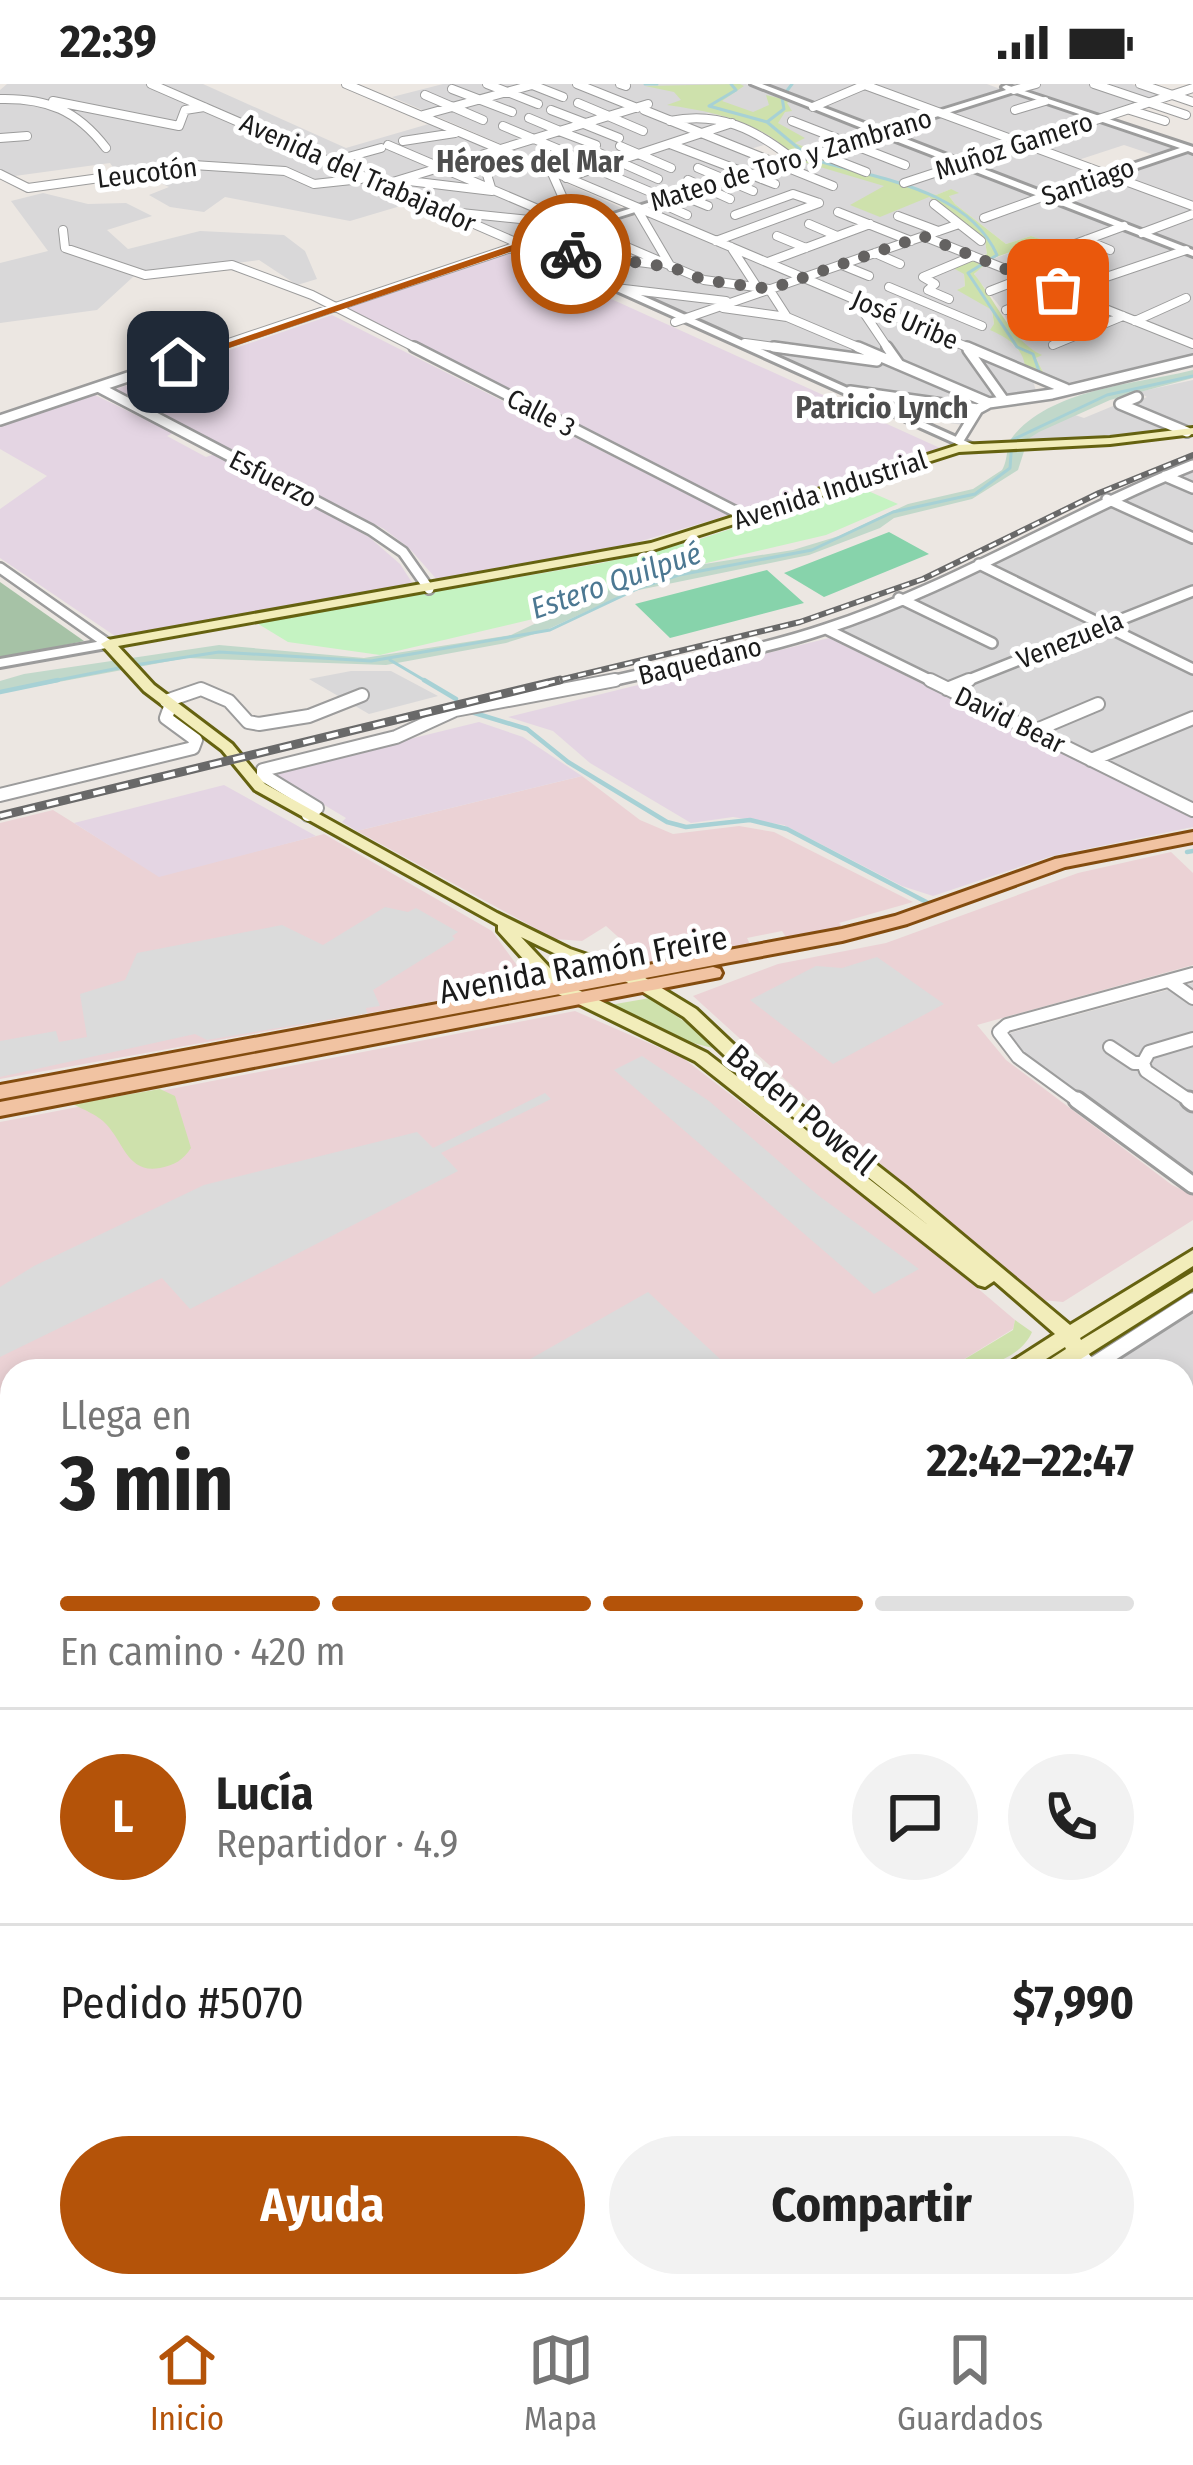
<!DOCTYPE html>
<html lang="es">
<head>
<meta charset="utf-8">
<style>
	body { margin:0; font-family:"Fira Sans Condensed",sans-serif; background:#f2f2f2; color:#222; height:100vh; display:flex; flex-direction:column; font-size:45px; white-space:nowrap }
	* { box-sizing:border-box; margin:0 }
	p { font-size:39px; color:#767676 }
	.icon { flex:none; width:66px; height:66px; fill:none; stroke:currentColor; stroke-width:2; stroke-linecap:round; stroke-linejoin:round }
	.map { position:relative; flex:1; overflow:hidden }
	.panel { position:absolute; left:0px; top:1275px; width:1194px; height:939px; display:flex; flex-direction:column; background:#fff; border-radius:36px 36px 0 0; box-shadow:0 6px 18px #0003 }
	.panel>* { flex:none }
	.pin { position:absolute; display:grid; place-items:center; width:102px; height:102px; color:#fff; margin:-51px; border-radius:24px; box-shadow:0 6px 18px #0006 }
	.courier { position:absolute; display:grid; place-items:center; width:120px; height:120px; margin:-60px; border:9px solid #b45309; border-radius:50%; background:#fff; color:#222; box-shadow:0 3px 15px #0007 }
	.overview em { font-style:normal; font-weight:700 }
	.overview div { display:flex; flex-direction:column-reverse }
	.overview { display:flex; align-items:center; justify-content:space-between; height:204px; padding:0 60px }
	h1 { font-size:78px; font-weight:700; line-height:90px }
	.bar { display:grid; grid-template-columns:repeat(4,1fr); gap:18px 12px; align-content:center; height:144px; padding:0 60px }
	.bar i { height:15px; border-radius:9px; background:#e0e0e0 }
	.bar .current { background:#b45309 }
	.bar p { grid-column:span 4 }
	.line { display:flex; align-items:center; gap:30px; padding:0 60px; border-top:3px solid #e0e0e0 }
	.line div { flex:1 }
	.round { display:grid; place-items:center; flex:none; width:126px; height:126px; border-radius:63px; background:#f2f2f2 }
	.action { display:flex; gap:24px; margin-top:auto; padding:24px 60px }
	.action a { flex:1; height:138px; border-radius:72px; background:#b45309; color:#fff; font-size:48px; font-weight:700; line-height:138px; text-align:center }
	.action a+a { background:#f2f2f2; color:#222 }
	.status { display:flex; justify-content:space-between; align-items:center; height:84px; padding:0 60px; background:#fff; direction:ltr }
	.status svg { height:33px; fill:currentColor }
	.tab-bar { display:flex; justify-content:space-around; align-items:center; height:168px; border-top:3px solid #e0e0e0; background:#fff; font-size:33px; color:#767676 }
	.tab-bar a { display:grid; justify-items:center; gap:6px }
	.tab-bar .current { color:#b45309 }
	.map>svg:first-child { display:block }
	.residential { fill:#d9d8d9 }
	.commercial { fill:#ebd2d5 }
	.industrial { fill:#e4d5e3 }
	.grass { fill:#cee1ac }
	.wetland { fill:#c1d8ca }
	.cemetery { fill:#a6c2a6 }
	.park { fill:#c5f3c2 }
	.pitch { fill:#87d3ab }
	.parking { fill:#dbdbdb }
	.lines { fill:none; stroke-linecap:round; stroke-linejoin:round }
	.stream-far2 { stroke:#a7d1d5; stroke-width:3 }
	.stream-far1 { stroke:#a7d1d5; stroke-width:4.5 }
	.stream { stroke:#a7d1d5; stroke-width:6 }
	.minor-far4-casing { stroke:#9c9c9c; stroke-width:10 }
	.minor-far3-casing { stroke:#9c9c9c; stroke-width:14 }
	.minor-far2-casing { stroke:#9c9c9c; stroke-width:16 }
	.minor-far1-casing { stroke:#9c9c9c; stroke-width:21 }
	.minor-casing { stroke:#9c9c9c; stroke-width:24 }
	.tertiary-casing { stroke:#9c9c9c; stroke-width:6 }
	.secondary-casing { stroke:#656210; stroke-width:6 }
	.primary-casing { stroke:#834c0f; stroke-width:6 }
	.minor-far4 { stroke:#fff; stroke-width:8 }
	.minor-far3 { stroke:#fff; stroke-width:9 }
	.minor-far2 { stroke:#fff; stroke-width:12 }
	.minor-far1 { stroke:#fff; stroke-width:15 }
	.minor { stroke:#fff; stroke-width:18 }
	.tertiary { fill:#fff; fill-rule:evenodd }
	.secondary { fill:#f2edba; fill-rule:evenodd }
	.primary { fill:#f1c3a2; fill-rule:evenodd }
	.rail-far1-casing { stroke:#696969; stroke-width:6 }
	.rail-casing { stroke:#696969; stroke-width:9 }
	.rail-far1 { stroke:#fff; stroke-width:3; stroke-dasharray:8; stroke-linecap:butt }
	.rail { stroke:#fff; stroke-width:4.5; stroke-dasharray:12; stroke-linecap:butt }
	.route { fill:#b45309 }
	.done { stroke:#646261; stroke-width:12; stroke-dasharray:0 21.6 }
	.labels { text-anchor:middle; stroke-width:10; stroke-linejoin:round; paint-order:stroke }
	.far-street-label { font-size:27px; fill:#1b1b1b; stroke:#fff }
	.far-neighbourhood-label { font-size:30px; font-weight:bold; fill:#4e4e4e; stroke:#fff }
	.far-water-label { font-size:30px; font-style:italic; fill:#4c7892; stroke:#fff }
	.street-label { font-size:33px; fill:#1b1b1b; stroke:#fff }
</style>
</head>
<body>
<div class="status"><b>22:39</b><svg viewBox="0 0 49 12"><path d="M0 12V9h3v3zM5 12V6h3v6zM10 12V3h3v9zM15 12V0h3v12zM26 1h20v11H26zM47 4h2v5h-2z"/></svg></div>
<div class="map">
<svg width="1193" height="2213" viewBox="0 0 1193 2213">
	<rect width="100%" height="100%" fill="#ece7e2"/>
	<!-- residential -->
	<path class="residential" d="M7,0H203L346,64L432,39L624,125L521,157L255,49L243,53L267,54L414,118L350,137L225,113L204,128L170,123L149,111L169,103L133,86L117,89L110,79L0,94V6Z
		M443,0H746L869,48L812,66L793,58L778,39L705,29L771,59L746,66L767,79L639,120L392,13Z
		M762,0H987L1003,6L879,45Z
		M1004,0H1132L1161,11L1098,32Z
		M1012,10L1174,64L1154,71L1124,61L1069,79L1193,126V270L1067,299L1043,288L1036,274L1040,271L1014,253L1002,225L974,191L983,179L1042,156L1031,152L1006,160L955,120L949,112L951,105L936,111L888,98L822,69Z
		M1185,68L1193,70V119L1119,91Z
		M800,77L929,113L985,157L987,170L966,173L953,184L964,189L965,202L959,205L992,226L994,241L1026,274L1037,310L980,314L963,341L916,334L535,164Z
		M43,109L88,120L126,119L152,132L107,146L128,165L200,147L284,151L305,167L317,195L297,201L259,176L134,192L97,226L0,239V179L48,167L11,117Z
		M1193,296V343L1130,320L1147,313L1138,308Z
		M1113,322L1170,349L1020,357L1072,330L1084,334Z
		M1193,388V449L1118,417L1166,397Z
		M1107,423L1193,459V720L835,544Z
		M351,587H391L438,612L369,630L309,595Z
		M1193,899V1094L1025,971L1006,950Z
		M1193,1228V1375L1182,1366V1287L1105,1284Z
		M0,1406L12,1422V1874L0,1881Z
		M1193,1574V1820L1182,1826V1582Z
		M1193,1964V2160L1182,2150V1965Z
		M12,2003V2202H170L177,2213H0V2011Z
		M1182,2187L1193,2198V2206L1180,2213H762L784,2202H1182Z
		M468,2202H591L598,2213L449,2210Z"/>
	<!-- commercial -->
	<path class="commercial" d="M582,692L640,736L673,750L739,742L774,748L913,818L839,839L843,843L786,853L782,847L747,854L750,860L647,879L606,842L582,857L555,855L357,747Z
		M53,726L159,792L324,750L492,847L519,884L493,892L514,903L0,995V739Z
		M1171,768L1193,789V881L977,941L1006,976L1172,1101L1193,1111V1136L1063,1218L1042,1216L844,1049L693,912L778,880L886,859L1078,789Z
		M575,927L683,974L936,1169L1015,1236L1013,1245L945,1287H12V1422L0,1406V1038Z"/>
	<!-- industrial -->
	<path class="industrial" d="M506,170H512L940,364L747,426L345,224Z
		M332,231L729,431L587,473L439,498L409,464L384,445L113,306Z
		M95,311L173,349L167,352L206,373L215,370L369,453L400,480L413,500L115,552L0,474V425L47,392L0,365V341Z
		M829,554L1193,733V743L1052,772L933,812L902,802L784,741L733,733L691,739L590,679L553,647L508,633Z
		M479,638L523,653L582,692L357,747L342,738L346,734L271,689Z
		M224,701L316,752L159,793L74,739Z"/>
	<!-- grass -->
	<path class="grass" d="M740,0L744,2L722,17L753,28L769,21L766,11L791,17L787,19L792,27L785,28L778,39L805,54L795,59L812,66L790,68C756,36 709,27 667,21L681,16L674,8L645,2Z
		M816,74L936,111L951,105L959,109L949,112L955,120L1006,160L1031,152L1043,156L991,175L974,190C996,217 1012,258 1042,271L1036,274L1043,288L1073,301L1025,283C1024,265 1007,253 990,246L994,240L992,226L957,206L965,202L964,190L953,184L987,170L985,157L929,113L880,133L850,121L884,102L800,77Z
		M650,914L717,960L724,967L678,955L604,922Z
		M160,1005L175,1012L191,1064C183,1076 175,1081 160,1084C128,1090 124,1059 106,1040C98,1031 84,1026 73,1020Z
		M1015,1236L1032,1248C1019,1278 975,1287 945,1287L1013,1246Z"/>
	<!-- wetland -->
	<path class="wetland" d="M1193,286V294L1110,316L1039,348L1028,355L1018,386L972,415L894,434L880,444L809,471L629,508L544,547L506,559L386,581L186,574L0,609V597L24,590L219,561L364,574L511,551L619,500L686,483L793,466L839,452L908,420L973,405L1002,386C1009,375 1005,361 1014,351C1054,304 1138,300 1193,286Z"/>
	<!-- cemetery -->
	<path class="cemetery" d="M0,498L84,557L0,575Z"/>
	<!-- park -->
	<path class="park" d="M859,403L898,420L826,451L639,495L533,535L380,571L288,558L255,538L602,479L691,458Z"/>
	<!-- pitch -->
	<path class="pitch" d="M889,448L929,470L824,513L784,489Z
		M767,486L804,519L670,554L635,520Z"/>
	<!-- parking -->
	<path class="parking" d="M385,823L408,828L416,824L458,848L452,852L455,855L373,906L380,922L366,924L367,929L207,956L195,950L0,993V957L56,947L59,958L87,953L80,910L125,896L137,869L282,841L323,861Z
		M877,873L944,920L833,980L750,916L816,882L842,884Z
		M642,972L709,1017L819,1112L919,1185L874,1210L614,986Z
		M545,1009L551,1015L441,1069L458,1087L190,1225L162,1194L0,1273V1203L34,1182L204,1101L417,1048L433,1064Z
		M648,1208L733,1287H523L518,1282Z"/>
	<g class="lines">
		<!-- stream-far2 -->
		<path class="stream-far2" d="M645,0H657
			M731,0L736,6L709,22L767,38L803,68
			M786,8L792,0
			M767,38L784,25L782,14
			M808,74C872,94 967,103 997,171L968,189L1017,263L1033,270L1039,287
			M390,576L429,599
			M135,581L219,568L371,577L550,546L639,504L679,491L812,466L893,428L975,410L1010,384L1012,356L1107,311L1193,292
			M43,599L124,583"/>
		<!-- stream-far1 -->
		<path class="stream-far1" d="M424,596L456,615
			M0,608L58,596
			M468,627L527,645L568,678L667,738L686,743L750,736L787,745L932,821
			M1187,768L1193,767"/>
		<!-- stream -->
		<path class="stream" d="M622,2202L629,2213"/>
		<defs>
			<path id="minor-far4" d="M151,0L520,160
				M346,0L974,266
				M487,0L538,20
				M530,0L563,13
				M577,0L637,24
				M620,0L626,2
				M862,0L1193,122
				M1094,0L1186,31
				M1140,0L1193,18
				M452,5L512,28
				M1014,6L1036,0
				M425,11L483,36
				M0,15C47,14 77,26 106,64
				M53,17L179,42L185,26L204,23
				M578,19L609,32
				M813,23L867,0
				M551,26L585,39
				M644,26L833,102
				M1015,26L1045,17
				M1130,26L1165,37
				M423,31L532,1
				M608,32L643,47
				M529,34L560,47
				M670,37C719,27 755,45 793,75
				M792,37L905,81
				M584,40L619,54
				M503,42L570,70
				M559,47L596,61
				M0,54L27,52
				M403,57L455,49
				M670,60L775,100
				M388,61L704,196L769,205L787,233
				M620,62L671,84
				M597,68L658,95
				M815,68L866,88
				M341,75L381,64
				M575,76L667,115
				M698,84L753,107
				M551,87L575,141
				M0,90L28,104L193,81L285,87L314,100L361,95
				M566,94L732,39
				M688,96L730,115
				M409,97L492,107L481,71
				M904,99L1193,4
				M383,101L648,20
				M681,111L708,122
				M658,118L687,131
				M934,120L981,157
				M637,125L671,183
				M838,128L911,157
				M461,129L558,139
				M735,131L793,110L819,119
				M898,132L938,147
				M984,134L1045,112
				M809,140L837,152
				M63,146L65,164L145,191L232,181L312,211L420,266
				M1142,149L1193,130
				M777,152L806,164
				M923,152L1193,260
				M1086,156L1110,166
				M716,157L819,119
				M731,163L757,203
				M530,164L654,180
				M875,169L900,180
				M1036,174L1062,185
				M768,178L870,140
				M842,181L869,192
				M1007,185L1124,142
				M889,203L982,242
				M624,205L726,217
				M990,207L1026,193
				M1062,208L1186,166
				M949,215L928,206L935,200L923,193L973,172
				M858,220L889,266
				M723,224L787,233L865,266
				M1006,226L1058,206
				M1135,237L1186,214
				M675,238L959,140
				M745,259L796,266
				M1053,261L1123,232
				M208,266L511,164"/>
			<path id="minor-far3" d="M414,263L748,434
				M774,263L877,277
				M858,263L989,319
				M887,263L899,280
				M967,263L1066,305
				M968,266L1003,315
				M100,304L371,446L403,468L429,505
				M850,307L978,325
				M1137,313L1120,320L1187,348
				M0,336L217,263
				M959,356L978,325L989,319L1052,310L1193,276
				M1165,392L1193,404
				M1107,415L1193,454
				M979,480L1193,585
				M0,484L108,560
				M899,514L992,559
				M826,545L936,599
				M603,599C676,581 754,569 825,545C953,504 1069,430 1193,381
				M961,599L1193,507"/>
			<path id="minor-far2" d="M930,596L1193,726
				M947,605L969,596
				M166,617L201,605L229,617L248,638L259,640L309,632L362,611
				M1034,647L1098,620
				M1091,676L1193,634
				M0,711L193,664L196,656L166,634L171,620
				M308,731L317,724L263,691V686L396,653L455,626L615,596
				M1169,897L1193,914
				M1110,963L1134,979H1143L1146,987L1193,1019
				M1143,979L1149,968L1193,955
				M1081,1019L1018,973L999,948L1007,941L1193,890"/>
			<path id="minor-far1" d="M1077,1016L1193,1101
				M1189,1016L1193,1019
				M1084,1287L1193,1217
				M1182,1335L1193,1328
				M0,1493L12,1510
				M1182,1499L1193,1509"/>
			<path id="minor" d="M1182,1708L1193,1700
				M1182,1720L1193,1731
				M0,1931L12,1923
				M1182,1957H1193
				M0,1993L12,1985
				M1182,2083L1193,2081
				M1182,2168L1193,2178
				M188,2202L195,2213
				M889,2202L904,2213
				M734,2213L755,2202"/>
			<path id="tertiary" d="M751,0H762L880,45L1006,6L1002,3L1006,1L1193,63V69L1188,67L1054,112L1193,166V172L880,51L530,161L974,361V365L970,366L521,164L511,167L506,164L872,48ZM1014,8L1180,64L1046,109L888,48Z
				M108,556L112,557V563L0,583V575Z
				M1077,1261L1083,1263L1103,1287H1083L1068,1268L1071,1263Z
				M1182,1375L1193,1380V1398L1182,1393Z
				M1193,1544V1563L1182,1568V1549Z
				M1193,1826V1847L1182,1851V1830Z"/>
			<path id="secondary" d="M1193,344V350L1110,360L959,368L653,466L118,562L154,601L232,660L265,700L497,829L570,865L632,886L696,925L784,1008L905,1103L1070,1241L1193,1166V1182L1080,1254L1081,1256L1193,1188V1204L1062,1287H1037L1040,1282L1066,1265L1065,1263L1027,1287H1002L1005,1282L1055,1250L994,1197L985,1203L978,1201L695,977L552,907L498,847V841L255,706L222,666L144,607L101,560L108,556L651,459L958,361L1110,354ZM521,853L558,871L620,894L684,933L772,1016L928,1141L707,969L564,899Z
				M373,2202H403L408,2213H378Z"/>
			<path id="primary" d="M1193,748V758L1065,783L907,840L842,857L0,1015V1001L842,845L895,832L1055,775Z
				M713,883L720,885L722,889L720,893L0,1032V1018Z"/>
		</defs>
		<!-- minor-far4 casing -->
		<use href="#minor-far4" class="minor-far4-casing"/>
		<!-- minor-far3 casing -->
		<use href="#minor-far3" class="minor-far3-casing"/>
		<!-- minor-far2 casing -->
		<use href="#minor-far2" class="minor-far2-casing"/>
		<!-- minor-far1 casing -->
		<use href="#minor-far1" class="minor-far1-casing"/>
		<!-- minor casing -->
		<use href="#minor" class="minor-casing"/>
		<!-- tertiary casing -->
		<use href="#tertiary" class="tertiary-casing"/>
		<!-- secondary casing -->
		<use href="#secondary" class="secondary-casing"/>
		<!-- primary casing -->
		<use href="#primary" class="primary-casing"/>
		<!-- minor-far4 -->
		<use href="#minor-far4" class="minor-far4"/>
		<!-- minor-far3 -->
		<use href="#minor-far3" class="minor-far3"/>
		<!-- minor-far2 -->
		<use href="#minor-far2" class="minor-far2"/>
		<!-- minor-far1 -->
		<use href="#minor-far1" class="minor-far1"/>
		<!-- minor -->
		<use href="#minor" class="minor"/>
		<!-- tertiary -->
		<use href="#tertiary" class="tertiary"/>
		<!-- secondary -->
		<use href="#secondary" class="secondary"/>
		<!-- primary -->
		<use href="#primary" class="primary"/>
		<defs>
			<path id="rail-far1" d="M547,599L800,538L923,495L1099,409L1193,371"/>
			<path id="rail" d="M0,732L560,596"/>
		</defs>
		<!-- rail-far1 casing -->
		<use href="#rail-far1" class="rail-far1-casing"/>
		<!-- rail casing -->
		<use href="#rail" class="rail-casing"/>
		<!-- rail-far1 -->
		<use href="#rail-far1" class="rail-far1"/>
		<!-- rail -->
		<use href="#rail" class="rail"/>
	</g>
	<!-- route -->
	<path class="route" d="M518,159L576,170L571,173L522,164L182,280L172,278Z"/>
	<g class="lines">
		<!-- done -->
		<path class="done" d="M571,170L671,183L704,196L770,205L923,152L1058,206"/>
	</g>
	<g class="labels">
		<!-- far-street labels -->
		<g class="far-street-label">
			<text transform="translate(1014 62) rotate(-18)" y="9">Muñoz Gamero</text>
			<text transform="translate(791 76) rotate(-17)" y="9">Mateo de Toro y Zambrano</text>
			<text transform="translate(147 89) rotate(-7)" y="9">Leucotón</text>
			<text transform="translate(358 89) rotate(24)" y="9">Avenida del Trabajador</text>
			<text transform="translate(1088 98) rotate(-19)" y="9">Santiago</text>
			<text transform="translate(905 236) rotate(23)" y="9">José Uribe</text>
			<text transform="translate(541 329) rotate(27)" y="9">Calle 3</text>
			<text transform="translate(273 395) rotate(27)" y="9">Esfuerzo</text>
			<text transform="translate(830 406) rotate(-18)" y="9">Avenida Industrial</text>
			<text transform="translate(1070 556) rotate(-22)" y="9">Venezuela</text>
			<text transform="translate(700 577) rotate(-14)" y="9">Baquedano</text>
			<text transform="translate(1010 636) rotate(26)" y="9">David Bear</text>
		</g>
		<!-- far-neighbourhood labels -->
		<g class="far-neighbourhood-label">
			<text x="530" y="88">Héroes del Mar</text>
			<text x="882" y="334">Patricio Lynch</text>
		</g>
		<!-- far-water labels -->
		<g class="far-water-label">
			<text transform="translate(616 497) rotate(-19)" y="10">Estero Quilpué</text>
		</g>
		<!-- street labels -->
		<g class="street-label">
			<text transform="translate(583 880) rotate(-11)" y="12">Avenida Ramón Freire</text>
			<text transform="translate(802 1025) rotate(40)" y="12">Baden Powell</text>
		</g>
	</g>
</svg>
<div class="pin" style="left:1058px;top:206px;background:#ea580c"><svg class="icon" aria-label="bag" viewBox="0 0 24 24"><path d="M5 8h14l-1 12H6zM9 8a3 3 0 0 1 6 0"/></svg></div>
<div class="pin" style="left:178px;top:278px;background:#1f2937"><svg class="icon" aria-label="home" viewBox="0 0 24 24"><path d="M3 11l9-7 9 7M6 9v11h12V9"/></svg></div>
<div class="courier" style="left:571px;top:170px"><svg class="icon" aria-label="bike" viewBox="0 0 24 24"><circle cx="6" cy="16" r="4"/><circle cx="18" cy="16" r="4"/><path d="M6 16l4-8h5l3 8M10 8l3 8H6M13 5h3"/></svg></div>
<section class="panel">
<div class="overview"><div><h1>3 min</h1><p>Llega en</p></div><em>22:42–22:47</em></div>
<div class="bar"><i class="current"></i><i class="current"></i><i class="current"></i><i></i><p>En camino · 420 m</p></div>
<div class="line" style="height:216px"><b class="round" style="background:#b45309;color:#fff">L</b><div><b>Lucía</b><p>Repartidor · 4.9</p></div><a class="round"><svg class="icon" aria-label="chat" viewBox="0 0 24 24"><path d="M4 5h16v11H9l-5 4z"/></svg></a><a class="round"><svg class="icon" aria-label="phone" viewBox="0 0 24 24"><path d="M5 4h4l2 5-3 2q2 4 5 5l2-3 5 2v4C11 20 4 13 5 4z"/></svg></a></div>
<div class="line" style="height:156px"><div>Pedido #5070</div><b>$7,990</b></div>
<div class="action"><a>Ayuda</a><a>Compartir</a></div>
</section>
</div>
<nav class="tab-bar">
<a class="current"><svg class="icon" aria-label="home" viewBox="0 0 24 24"><path d="M3 11l9-7 9 7M6 9v11h12V9"/></svg>Inicio</a>
<a><svg class="icon" aria-label="map" viewBox="0 0 24 24"><path d="M3 6l6-2 6 2 6-2v14l-6 2-6-2-6 2zM9 4v14M15 6v14"/></svg>Mapa</a>
<a><svg class="icon" aria-label="saved" viewBox="0 0 24 24"><path d="M7 4h10v16l-5-4-5 4z"/></svg>Guardados</a>
</nav>
</body>
</html>
